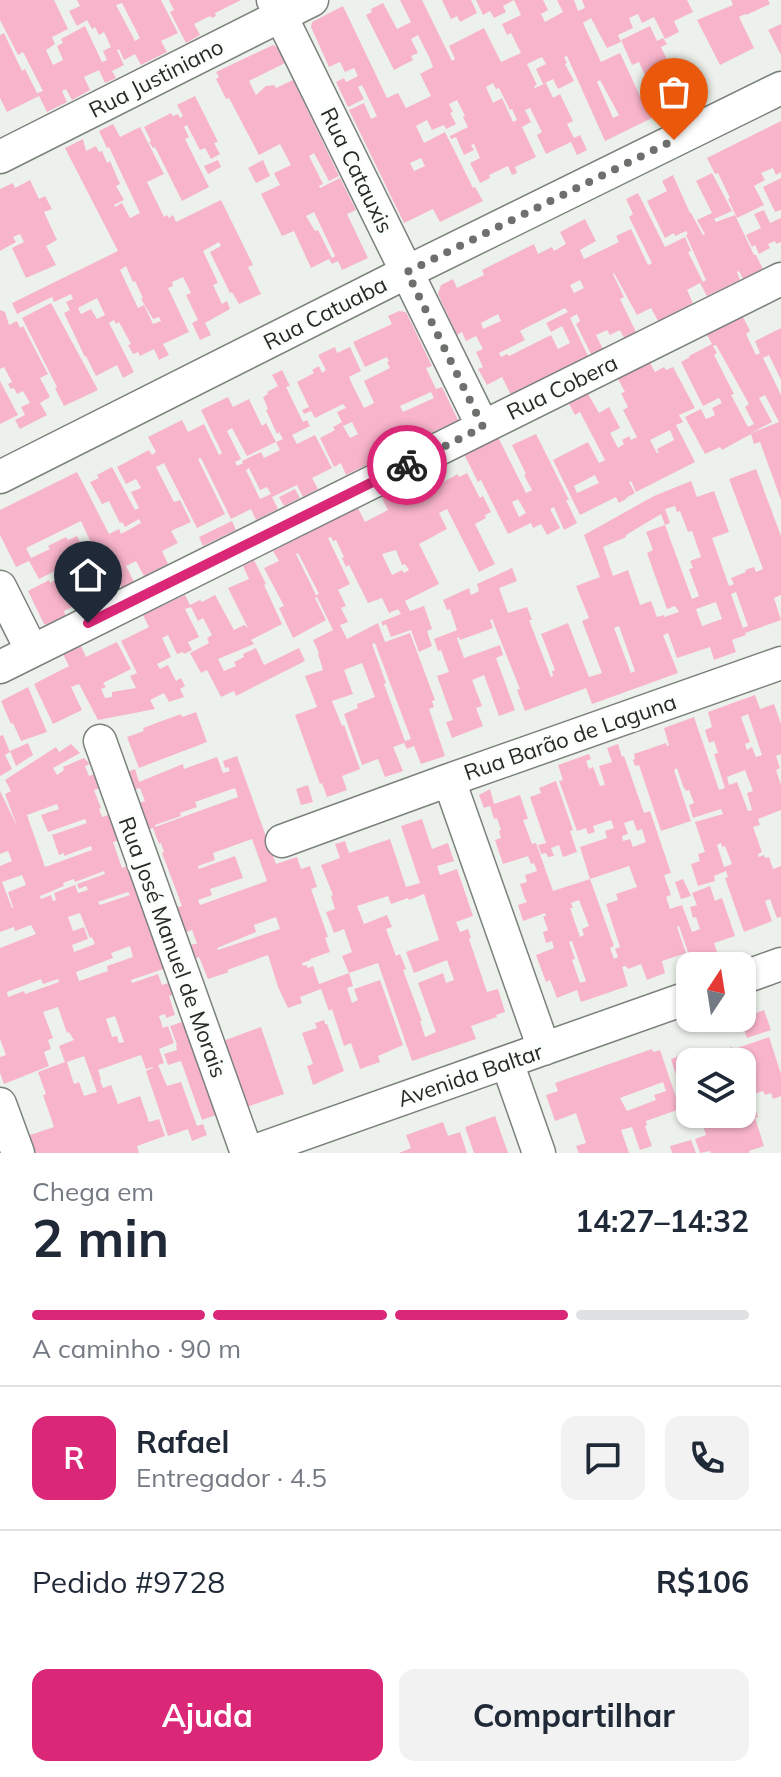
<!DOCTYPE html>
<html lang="pt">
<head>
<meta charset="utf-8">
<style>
	body { margin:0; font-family:Mulish,sans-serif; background:#f2f2f3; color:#1f2937; height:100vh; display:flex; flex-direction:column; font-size:30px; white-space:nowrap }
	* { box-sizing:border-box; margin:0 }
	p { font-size:26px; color:#747a83 }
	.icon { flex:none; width:44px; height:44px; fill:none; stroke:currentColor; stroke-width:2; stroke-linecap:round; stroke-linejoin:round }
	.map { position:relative; height:1153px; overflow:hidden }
	.side { display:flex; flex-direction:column; background:#fff; flex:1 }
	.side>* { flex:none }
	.needle { width:52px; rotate:12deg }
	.controls { position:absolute; left:676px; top:952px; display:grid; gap:16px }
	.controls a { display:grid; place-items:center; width:80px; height:80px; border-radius:16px; background:#fff; box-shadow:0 2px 6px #0004; font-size:40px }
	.pin { position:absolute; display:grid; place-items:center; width:68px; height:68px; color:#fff; margin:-82px -34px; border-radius:50% 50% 50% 0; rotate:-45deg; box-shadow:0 0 8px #0007 }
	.pin .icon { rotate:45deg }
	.courier { position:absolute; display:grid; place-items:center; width:80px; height:80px; margin:-40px; border:6px solid #db2777; border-radius:50%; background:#fff; color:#222; box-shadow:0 2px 10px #0007 }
	.overview em { font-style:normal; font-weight:700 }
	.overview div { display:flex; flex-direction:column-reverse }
	.overview { display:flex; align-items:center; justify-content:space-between; height:136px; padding:0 32px }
	h1 { font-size:52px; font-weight:700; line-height:60px }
	.bar { display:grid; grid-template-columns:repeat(4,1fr); gap:12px 8px; align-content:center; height:96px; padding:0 32px }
	.bar i { height:10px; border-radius:6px; background:#e0e1e3 }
	.bar .current { background:#db2777 }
	.bar p { grid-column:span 4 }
	.line { display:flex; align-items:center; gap:20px; padding:0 32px; border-top:2px solid #e0e1e3 }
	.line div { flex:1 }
	.round { display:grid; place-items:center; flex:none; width:84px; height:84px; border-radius:16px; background:#f2f2f3 }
	.button { display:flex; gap:16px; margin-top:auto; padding:16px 32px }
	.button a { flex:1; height:92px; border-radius:16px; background:#db2777; color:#fff; font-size:32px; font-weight:700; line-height:92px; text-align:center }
	.button a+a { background:#f2f2f3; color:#1f2937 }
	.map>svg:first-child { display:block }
	.building { fill:#f8b4cb; fill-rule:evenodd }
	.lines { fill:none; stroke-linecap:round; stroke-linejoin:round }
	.minor-casing { stroke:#7b817b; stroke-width:35 }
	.minor { stroke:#fff; stroke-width:32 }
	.done { stroke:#6d706c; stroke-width:8; stroke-dasharray:0 14.4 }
	.route { stroke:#db2777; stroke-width:10 }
	.labels { text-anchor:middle; stroke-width:7; stroke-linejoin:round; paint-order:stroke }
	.street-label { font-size:22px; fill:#282a27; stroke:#fbfffb }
</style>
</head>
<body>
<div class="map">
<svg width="781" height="1153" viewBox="0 0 781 1153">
	<rect width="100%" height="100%" fill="#ecf2eb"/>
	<!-- building -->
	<path class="building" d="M0,0H54L68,29L52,37L55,44L46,50L53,65L63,60L57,46L63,43L61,39L85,26L102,62L107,60L103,51L111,47L104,32L99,35L95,27L92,29L87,20L77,26L69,11L80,6L77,0H161L178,33L161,41L167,52L141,65L135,54L124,60L119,49L117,50L124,65L112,71L116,78L105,83L99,70L84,77L90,90L72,100L66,89L62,91L67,102L47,112L39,96L7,112L0,98V35L4,33L22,71L25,69L37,93L43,91L23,52L18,55L0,20ZM122,3L140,38L135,41L116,5Z
		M169,0H241L215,13L216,16L212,18L210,16L194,24L200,35L186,43L170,12L174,10Z
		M400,0H422L452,61L455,59L449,46L484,28L501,62L521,53L511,33L507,35L502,24L521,15L514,0L503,6L506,12L494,18L490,11L483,15L476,0H543L548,10L541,14L545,22L563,12L557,0H574L578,11L585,8L582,0H687L693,12L674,21L679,32L665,39L654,17L642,23L638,14L629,18L633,28L618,35L621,42L607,48L591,18L583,23L601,62L620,53L640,96L646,94L656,116L605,141L567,56L564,57L567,63L565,64L574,81L558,89L553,79L543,84L536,69L546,64L542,57L527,64L537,85L534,86L535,88L546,83L553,98L560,94L573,121L567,124L574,138L580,135L587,150L577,155L571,142L546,154L537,135L542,132L530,108L525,110L531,122L522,127L536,157L515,167L517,173L512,175L508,166L489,175L490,178L480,183L470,163L480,158L474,144L471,145L474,150L464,155L456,137L451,139L450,136L468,127L463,117L465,116L457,100L449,104L453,112L450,113L456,124L446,129L444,125L432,130L427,120L416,126L424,143L445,132L473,188L475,187L483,201L440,222L433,209L404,223L349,110L364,103L371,119L377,116L362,85L358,87L364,99L348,107L336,82L344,78L346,82L358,76L354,68L345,72L340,62L329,67L311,27L312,22L343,6L387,98L398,93L406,108L431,96L420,74L433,67L430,59L418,35L411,39L418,53L411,56L413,60L394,70L366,15L372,12L371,9L383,3L397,29L411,22ZM600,80L619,115L613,118L597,82ZM493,83L496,89L499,88L510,110L512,109L517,120L513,122L502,98L493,103L486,87ZM421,158L425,166L414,171L410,163Z
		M442,0H471L477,13L460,22L457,16L451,19Z
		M731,0H768L770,4L746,15L745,14L739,17L754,48L720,65L697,20L733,5Z
		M781,24V55L768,30Z
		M650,26L657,41L663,38L667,44L661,47L678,83L654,95L639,62L632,65L621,40Z
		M273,45L278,48L285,63L249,81L256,95L266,86L274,85L276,88L293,80L339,176L329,181L314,153L309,156L323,184L319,186L320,188L340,178L356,210L347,214L368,258L342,270L338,261L332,264L329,259L311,268L294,231L282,236L261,194L280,185L274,173L291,165L280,144L259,155L229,98L226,99L216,79L219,77L216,72ZM314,212L335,256L332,258L318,230L315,231L306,216Z
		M195,96L218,142L214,143L220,154L211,159L205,148L200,150L187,125L184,127L189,137L185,139L209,187L182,201L155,147L153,148L149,142L151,141L144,127L171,113L173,116L178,114L180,118L183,116L177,105Z
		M781,121V172L776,175L773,168L761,173L765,180L754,186L764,205L737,218L728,199L730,198L718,173L715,174L707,158Z
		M113,124L120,137L140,127L164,174L147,182L164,217L167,215L169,218L173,215L176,222L221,200L253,265L248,267L261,294L239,304L232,292L230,293L210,252L221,246L219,242L203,251L218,283L213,285L222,304L227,301L230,309L205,323L211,335L200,340L192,323L198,320L186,295L191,293L183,277L172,282L173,286L168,288L189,332L163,344L169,355L159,360L154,349L140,356L138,352L133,354L128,345L131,344L119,322L116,324L114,320L109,323L134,372L123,378L117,365L96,376L86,356L85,357L64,313L70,310L66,302L73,299L71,294L54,302L52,297L17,314L12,303L118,251L65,148L83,139L86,151L96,146L99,152L102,151L107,163L110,161L120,184L116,186L124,200L114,205L115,207L122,203L130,218L140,213L109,147L107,148L99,131ZM126,266L133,282L135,281L143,298L141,299L153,319L159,317L161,321L153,324L144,305L138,308L120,270ZM97,298L105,315L97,319L91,309L81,314L78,308Z
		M218,160L221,167L208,174L204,166Z
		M263,160L270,176L256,183L248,168Z
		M712,173L732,211L714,219L716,222L735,215L754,255H756L763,269L743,279L739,271L737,272L740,280L707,296L700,283L687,290L693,303L658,321L651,308L637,315L614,273L613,274L624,297L620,299L636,332L624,338L620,330L610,335L607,330L596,335L603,349L591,354L576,324L580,321L577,314L570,318L588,356L511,395L502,377L487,385L478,369L483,367L476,352L483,349L476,336L466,341L462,332L457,335L438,294L441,285L453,279L457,288L484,275L482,270L534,244L538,254L552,247L554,251L566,244L560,232L585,219L596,241L580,250L584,259L619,242L616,236L631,229L648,265L652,263L629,217L633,214L626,199L638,193L665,247L685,237L691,251L688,252L703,282L706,280L686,235L688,234L686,231L675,236L674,233L665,238L647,201L667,191L662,181L673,175L690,213H691L703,235L705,234L697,220L712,213L696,181ZM580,280L584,288L574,293L570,285ZM565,308L568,312L546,323L551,332L562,326L570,343L558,349L551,335L509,356L507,354L501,357L499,353L525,340L520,331ZM498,314L501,321L483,329L481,323Z
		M781,178V210L775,212L763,187Z
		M30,180L39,199L45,196L52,209L44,212L57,240L46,246L56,265L26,278L12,248L24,242L20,234L13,237L16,242L0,251V189L13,183L15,188Z
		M764,210L770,223L781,218V242L776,244L775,241L768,244L770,248L759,254L755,245L752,247L746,235L761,228L754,214Z
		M51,303L98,390L64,406L55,388L57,387L22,318Z
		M0,310L5,312L9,325L17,321L20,328L23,326L48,374L40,378L50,397L40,403L47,415L20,429L15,420L25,415L21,407L30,403L23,391L17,394L14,388L11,389L8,384L12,382L4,367L0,369Z
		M399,311L406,312L432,366L426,368L436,389L442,387L458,420L417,440L414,435L396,444L392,436L378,443L384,456L346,475L341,463L334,467L320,438L335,430L333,427L342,422L337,412L346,408L343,404L315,418L311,411L304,414L302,410L309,407L297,382L314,373L312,370L319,366L322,373L326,370L318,355L335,347L337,353L350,347L361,371L349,377L353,386L364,408L374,403L364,381L390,368L387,362L389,361L387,357L365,367L353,342L392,324L388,316ZM431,392L434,398L403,412L400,406ZM352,422L358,434L350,438L343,426Z
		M742,315L750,331L746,334L756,355L760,353L755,341L781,328V380L769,355L763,358L781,395V500L760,442L754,444L751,434L722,450L720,447L705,454L685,417L701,409L706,419L715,415L712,408L722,403L719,398L703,406L681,362L690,357L689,356L712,344L706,333ZM716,345L749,404L745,407L754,424L748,427L731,395L734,394L714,355L717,353L713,346ZM765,395L779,422L751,433L772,422L759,398Z
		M649,361L655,372L664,367L666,370L673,367L695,408L679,415L683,422L676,425L695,462L636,492L631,481L629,482L635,493L626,498V499L619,503L616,497L580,515L553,460L588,442L599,463L605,460L580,412L575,415L568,402L587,392L599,413L609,407L620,428L610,433L618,448L624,444L622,440L629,436L631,440L637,437L623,410L628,407L621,393L625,392L617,377ZM670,430L674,440L657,449L659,453H657L650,440ZM595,475L599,483L577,493L574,486Z
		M282,370L290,386L286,387L303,422L307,420L310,426L292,435L297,444L315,435L332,468L312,478L318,489L303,497L297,485L272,497L278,509L256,520L251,509L231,519L201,458L198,459L225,514L197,528L164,463L156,467L174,502L180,500L191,522L171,531L178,543L162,551L168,564L144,576L136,561L126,566L134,582L122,588L119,582L112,586L115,591L96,601L94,596L64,611L66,616L48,625L44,624L28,591L49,580L50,583L92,561L91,558L71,568L69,564L39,579L29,561L16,567L0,535V510L77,472L109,534L119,529L121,534L141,523L139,519L125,527L122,522L120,523L109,501L102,504L90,482L99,478L97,475L112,467L135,510L139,508L131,492L141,488L136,479L126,484L117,467L149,450L152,455L156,452L148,437L182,420L188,432L204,424L219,455L222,453L201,410L228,397L233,407L249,399L262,426L266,423L276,442L247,456L232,428L227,431L241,459L235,462L237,466L243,463L242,461L261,452L264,458L280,450L276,442L283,439L279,432L277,434L266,410L268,409L263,397L268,394L267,392L278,386L272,375ZM249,468L260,490L267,487L271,494L260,499L246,470ZM81,521L91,543L82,547L77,536L68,540L66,537L48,546L50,549L31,558L26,548Z
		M0,381L18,415L0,424Z
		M536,434L569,500H566L577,523L564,530L554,507L550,509L560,528L547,535L541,524L533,528L531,523L508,534L481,480L478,482L464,454L498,437L526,493L532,490L524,475L526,474L512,445ZM518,499L526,513L519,517L512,502Z
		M756,469L781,536V595L774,598L781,620L745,633L746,635L732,640L736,652L714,660L710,647L677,658L668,633L663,635L678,673L592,704L586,688L525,711L517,690L520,689L492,619L490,620L493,628L460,640L459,637L457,638L464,658L500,645L503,655L496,658L515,710L499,716L484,675L472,680L482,706L476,708L483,726L452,738L446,722L453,720L437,676L449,672L441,650L438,651L434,639L457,630L450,609L447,610L443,600L469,588L471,595L479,591L477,584L512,568L517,581L499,588L508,613L527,607L532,620H529L551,677L553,676L552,671L555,670L541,634L568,623L589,677L602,673L582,621L589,618L576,586L600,577L584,535L654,496L691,481L697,497L714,491L729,532L712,538L729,586L734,584L731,578L746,572L745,570L754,567L756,572L763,569L729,479ZM675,506L677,512L680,511L688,532L692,531L701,557L690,561L693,568L689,569L699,596L692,599L665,525L646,532L653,550L647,553L667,609L675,606L679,612L664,617V615L657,617L651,601L640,605L628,570L613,576L603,547L626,537V535L661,514L665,525L670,523L665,509ZM736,592L748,626L743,628L731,594ZM716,602L722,619L702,626L696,609ZM619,626L635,671L631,673L614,628Z
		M467,473L480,498L483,496L491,512L485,515L486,518L475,524L495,564L479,572L447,509L439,513L447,529L419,544L439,584L405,601L410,611L424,606L432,629L427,631L432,646L419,652L411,630L391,637L386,624L383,626L381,622L401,614L398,609L389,613L382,598L368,603L349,565L346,567L342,558L344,557L336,540L333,541L331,537L328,538L350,584L338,590L346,606L341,608L348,622L340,625L347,639L378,623L385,642L410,633L435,700L432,701L434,707L429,709L445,756L421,764L414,746L407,749L404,743L393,747L403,771L385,777L378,759L362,765L344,714L358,708L357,704L375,697L362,663L344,670L353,694L332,701L342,726L344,725L360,769L342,776L347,790L327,797L322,783L320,784L295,715L317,707L305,676L323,670L318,654L319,653L313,640L333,630L317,597L315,598L326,620L293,638L279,608L284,606L264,568L279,561L273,551L358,508L365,522L388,510L381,496L393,490L400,505L458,474L459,477ZM396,550L402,565L405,564L409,570L404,573L402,570L392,575L382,554ZM298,553L319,594L316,595L296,554ZM375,643L411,739L405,741L384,684L386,683L372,644Z
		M295,489L300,498L284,506L279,497Z
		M232,521L236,530L203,546L199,537Z
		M254,560L266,584L264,585L282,624L251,640L254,644L218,659L224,671L236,666L234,662L244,657L243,654L256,648L264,665L299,648L305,661L236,696L234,691L221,697L207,670L201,673L190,653L209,643L207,638L212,635L203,618L198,621L190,605L200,600L202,602L215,595L234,630L244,625L248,628L228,588L249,579L243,566Z
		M185,595L191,607L185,609L199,637L188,642L192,650L184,654L183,652L177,654L168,635L162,638L171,657L157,664L160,669L168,665L176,681L181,678L185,686L180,689L184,697L169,702L164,693L150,700L155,709L98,720L79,684L71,687L82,710L53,724L34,684L69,666L63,654L81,646L86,657L117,642L131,669L103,683L106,687L101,689L105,698L112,697V692L136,688L130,676L137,673L121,641L149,627L143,615Z
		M28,687L47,732L21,741L13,723L11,724L1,701Z
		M755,695L760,709L774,704L781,724V754L776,756L780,768L776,770L781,785V810L758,819L760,825L753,827L762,852L758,854L759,857L764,855L765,858L769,857L773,869L781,866V917L777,918L770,899L765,901L772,921L744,932L725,878L728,877L726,871L714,876L715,881L698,886L691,864L700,861L698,854L705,852L695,822L723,814L721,809L693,818L689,805L694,803L689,790L686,791L683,786L677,768L674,770L691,821L661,831L639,765L635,766L633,760L635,759L634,754L666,743L667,746L669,745L664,728L694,717L719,790L725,788L714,754L718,753L714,741L709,743L705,730L712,727L708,712ZM748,714L762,755L756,757L752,747L747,750L745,744L750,742L741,717ZM745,770L753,791L747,793L752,810L748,811L737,782L729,785L727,777ZM721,843L722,847L725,846L732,864L724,867L717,845Z
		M196,712L207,742L139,768L127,737L144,731L143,728L181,714L182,717Z
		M3,735L10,752L5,755L12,769L0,776V736Z
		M28,743L33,755L16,766L10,751Z
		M71,744L80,753L53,768L57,775L64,770L63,767L84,758L90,764L85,766L89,776L95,774L101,788L94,790L101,808L99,809L102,817L117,812L126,838L113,842L122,868L135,863L172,966L131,980L132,983L158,974L162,985L177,980L181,992L169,996L175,1015L166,1018L165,1014L159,1016L163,1028L168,1026L174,1043L159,1049L164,1063L158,1065L167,1086L181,1082L197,1126L203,1124L207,1135L192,1141L188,1129L168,1136L146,1071L153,1068V1067L146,1069L141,1055L98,1070L101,1079L100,1080L103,1088L111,1085L118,1104L140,1096L149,1122L159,1119L165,1136L137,1146L139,1153H30L24,1137L54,1127L43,1095L46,1094L38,1072L65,1062L59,1046L74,1040L69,1032L67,1033L58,1007L43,1012L53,1038L48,1040L51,1049L44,1052L49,1066L4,1084L0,1073V1057L6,1055L0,1039V948L36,934L31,925L15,931L14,927L0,932V866L12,861L8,851L0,854V791L17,826L5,794L11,791L5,780L56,747L59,752ZM57,804L59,809L41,815L48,832L85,819L87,823L52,835L59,855L64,853V856L91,846L92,850L45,867L27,815ZM104,871L105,874L77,884L79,889L86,886L88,890L78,893L75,885L54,893L56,900L53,901L51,895L41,899L40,896L64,886L63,883L74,879L75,882ZM22,875L26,885L8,892L13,907L12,908L2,882ZM128,892L130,895L100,905L98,902ZM80,913L90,938L92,937L95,944L74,952L72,945L88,939L84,927L73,931L68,917ZM130,946L133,957L107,966L108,971L79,981L76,972L113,958L111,953ZM41,979L43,984L58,979L59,982L25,994L24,991L8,997L7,992ZM115,1016L124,1042L119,1043L117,1036L112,1037L106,1019ZM84,1056L97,1092L84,1096L79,1082L74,1084L67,1062Z
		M618,744L622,757L624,756L644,813L650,811L671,873L664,875L671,895L666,897L670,909L682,905L692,932L700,929L696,917L693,918L690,907L697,905L692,893L710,886L715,901L722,898L735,936L714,943L718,955L692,964L679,926L677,927L686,953L662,961L665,973L647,980L641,964L628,969L626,966L622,967L628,986L581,1002L577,990L557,998L550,980L546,982L536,955L554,948L552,941L546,943L543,932L548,930L543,916H546L545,913L523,921L518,905L527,902L525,899L520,884L527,882L525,875L537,871L534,863L531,864L528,856L503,864L495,840L501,838L499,831L501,830L497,818L494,819L490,806L484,808L479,795L490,789L494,804L520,795L528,819L523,820L532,844L536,843L553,891L590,879L614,946L610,948L614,959L618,957L615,949L620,947L606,904L618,900L616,894L637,887L629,866L590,879L580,847L607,838L605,831L614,828L611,820L593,826L595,832L588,834L586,828L577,831L559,781L563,780L558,765L589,754L591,759L586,761L589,769L593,767L600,786L605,785L599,766L612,762L607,748ZM633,820L637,831L642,829L646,842L633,847L630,839L623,841L622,836L628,834L624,823ZM579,900L589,926L582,929L584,935L580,937L570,908H573L571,903ZM572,941L586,981L580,983L572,960L575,959L569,942Z
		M237,756L276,864L297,857L301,869L310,866L317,887L311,889L328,937L325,938L330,952L310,959L311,960L302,963L303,966L306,965L308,968L313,966L319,984L349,973L353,986L347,988L352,1003L358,1000L354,989L380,980L403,1045L378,1056L380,1062L360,1069L351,1043L344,1046L332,1009L329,1011L321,989L300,997L302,1003L288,1008L278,987L268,955L227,970L229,972L208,979L199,957L187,961L181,945L197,944L192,930L178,935L169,910L182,906L162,853L164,852L161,843L159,844L153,828L141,832L132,805L145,801L140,788L127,792L123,774L135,769L139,782L183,764L184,769L217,757L223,773L230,771L228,767L225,768L223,761ZM235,788L238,797L155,827V825L181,816L180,813L197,807L195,802ZM252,839L267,881L200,905L198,900L212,895L210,889L243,878L235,856L199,869L198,866L215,860L213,853ZM276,917L280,929L218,950L217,948L256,932L254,925Z
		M556,781L573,830L570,831L577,852L563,857L559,845L551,848L554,856L548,857L546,853L541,854L538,845L546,843L530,797L541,793L539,788Z
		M308,785L313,802L301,805L296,789Z
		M422,819L432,849L448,843L454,861L437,866L440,875L457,869L473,916L456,922L460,932L468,929L471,938L469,939L487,992L498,989L505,1012L496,1015L497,1017L471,1026L476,1039L412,1061L378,963L349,973L342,956L352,952L344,929L334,933L326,912L335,909L331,896L333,895L321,865L340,858L335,844L345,841L349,853L390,839L406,887L420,883L401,826ZM424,894L439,940L406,952L414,973L447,960L454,980L446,983L443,973L418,983L436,1032L425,1037L420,1021H422L403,970L406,969L400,954L396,956L386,929L392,927L387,915L364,924L357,906L388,896L391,904L408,898L409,900Z
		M683,879L691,896L681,899L675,882Z
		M764,1010L771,1030L747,1038L740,1019Z
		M191,1019L224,1112L202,1120L181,1061L168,1065L164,1054L177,1050L176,1046L177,1045L170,1026Z
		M324,1020L325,1024H327L344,1071L313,1085L307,1066L313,1064L302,1033L317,1028L315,1023Z
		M261,1027L284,1094L247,1107L223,1041Z
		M769,1037L781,1074V1096L773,1099L771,1093L765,1095L763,1091L754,1094L738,1048Z
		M732,1047L737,1062H708L706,1056Z
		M652,1049L653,1052L660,1050L680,1109L646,1121L647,1126H645L652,1146L640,1150L632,1127L621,1130L629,1153H579L576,1146L586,1143L576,1113L555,1121L546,1095L558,1091L555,1083ZM663,1082L666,1091L654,1095L656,1100L627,1111L620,1098Z
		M694,1051L698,1062H690V1106L686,1107L671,1059Z
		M743,1079L746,1090H749L758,1117L755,1118L764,1146L749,1151V1153H711L710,1151L700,1153L695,1139L706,1135L699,1114H742Z
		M495,1116L508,1153H474L465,1127Z
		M443,1122L448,1136L460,1132L467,1153H399L411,1148L406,1135Z
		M691,1140L696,1153H672L670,1146Z"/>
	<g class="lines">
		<defs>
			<path id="minor" d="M273,0L483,427
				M0,157L312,0
				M0,477L407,272L781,88
				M0,587L32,651
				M0,667L781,279
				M100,741L247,1153
				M282,841L449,780
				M742,978L781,964
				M544,1049L449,780L781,663
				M507,1062L539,1153
				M0,1104L18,1153
				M249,1153L690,997"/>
		</defs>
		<!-- minor casing -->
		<use href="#minor" class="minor-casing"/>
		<!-- minor -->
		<use href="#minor" class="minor"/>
	</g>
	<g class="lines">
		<!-- done -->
		<path class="done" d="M407,465L483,427L407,272L674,140"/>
		<!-- route -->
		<path class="route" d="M88,623L407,465"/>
	</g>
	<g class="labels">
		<!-- street labels -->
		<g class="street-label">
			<text transform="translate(156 78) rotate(-27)" y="8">Rua Justiniano</text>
			<text transform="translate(357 170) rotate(64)" y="8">Rua Catauxis</text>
			<text transform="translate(325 313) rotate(-27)" y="8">Rua Catuaba</text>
			<text transform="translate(562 387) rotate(-26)" y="8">Rua Cobera</text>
			<text transform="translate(570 737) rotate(-19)" y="8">Rua Barão de Laguna</text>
			<text transform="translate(173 947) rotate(70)" y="8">Rua José Manuel de Morais</text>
			<text transform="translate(470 1075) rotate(-19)" y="8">Avenida Baltar</text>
		</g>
	</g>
</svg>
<div class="controls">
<a><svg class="needle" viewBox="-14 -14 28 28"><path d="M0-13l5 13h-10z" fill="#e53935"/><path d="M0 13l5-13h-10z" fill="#747a83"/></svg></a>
<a><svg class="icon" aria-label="layers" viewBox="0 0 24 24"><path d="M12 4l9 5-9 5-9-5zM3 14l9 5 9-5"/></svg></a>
</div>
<div class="pin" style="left:674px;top:140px;background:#ea580c"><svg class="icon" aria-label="bag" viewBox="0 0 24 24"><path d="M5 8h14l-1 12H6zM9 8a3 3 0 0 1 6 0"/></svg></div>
<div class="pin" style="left:88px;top:623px;background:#1f2937"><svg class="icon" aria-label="home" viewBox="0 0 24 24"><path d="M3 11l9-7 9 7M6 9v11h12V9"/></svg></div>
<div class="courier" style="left:407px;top:465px"><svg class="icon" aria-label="bike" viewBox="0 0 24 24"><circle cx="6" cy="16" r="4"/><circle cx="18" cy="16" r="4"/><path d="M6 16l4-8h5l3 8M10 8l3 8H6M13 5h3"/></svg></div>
</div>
<section class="side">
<div class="overview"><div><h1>2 min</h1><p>Chega em</p></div><em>14:27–14:32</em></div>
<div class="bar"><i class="current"></i><i class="current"></i><i class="current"></i><i></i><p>A caminho · 90 m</p></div>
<div class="line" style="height:144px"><b class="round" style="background:#db2777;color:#fff">R</b><div><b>Rafael</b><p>Entregador · 4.5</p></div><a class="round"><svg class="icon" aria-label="chat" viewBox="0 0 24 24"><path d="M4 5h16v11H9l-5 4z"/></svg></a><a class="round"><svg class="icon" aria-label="phone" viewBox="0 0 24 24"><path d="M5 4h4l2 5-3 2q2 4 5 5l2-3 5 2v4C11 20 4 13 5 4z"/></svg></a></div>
<div class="line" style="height:104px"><div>Pedido #9728</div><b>R$106</b></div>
<div class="button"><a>Ajuda</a><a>Compartilhar</a></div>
</section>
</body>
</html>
